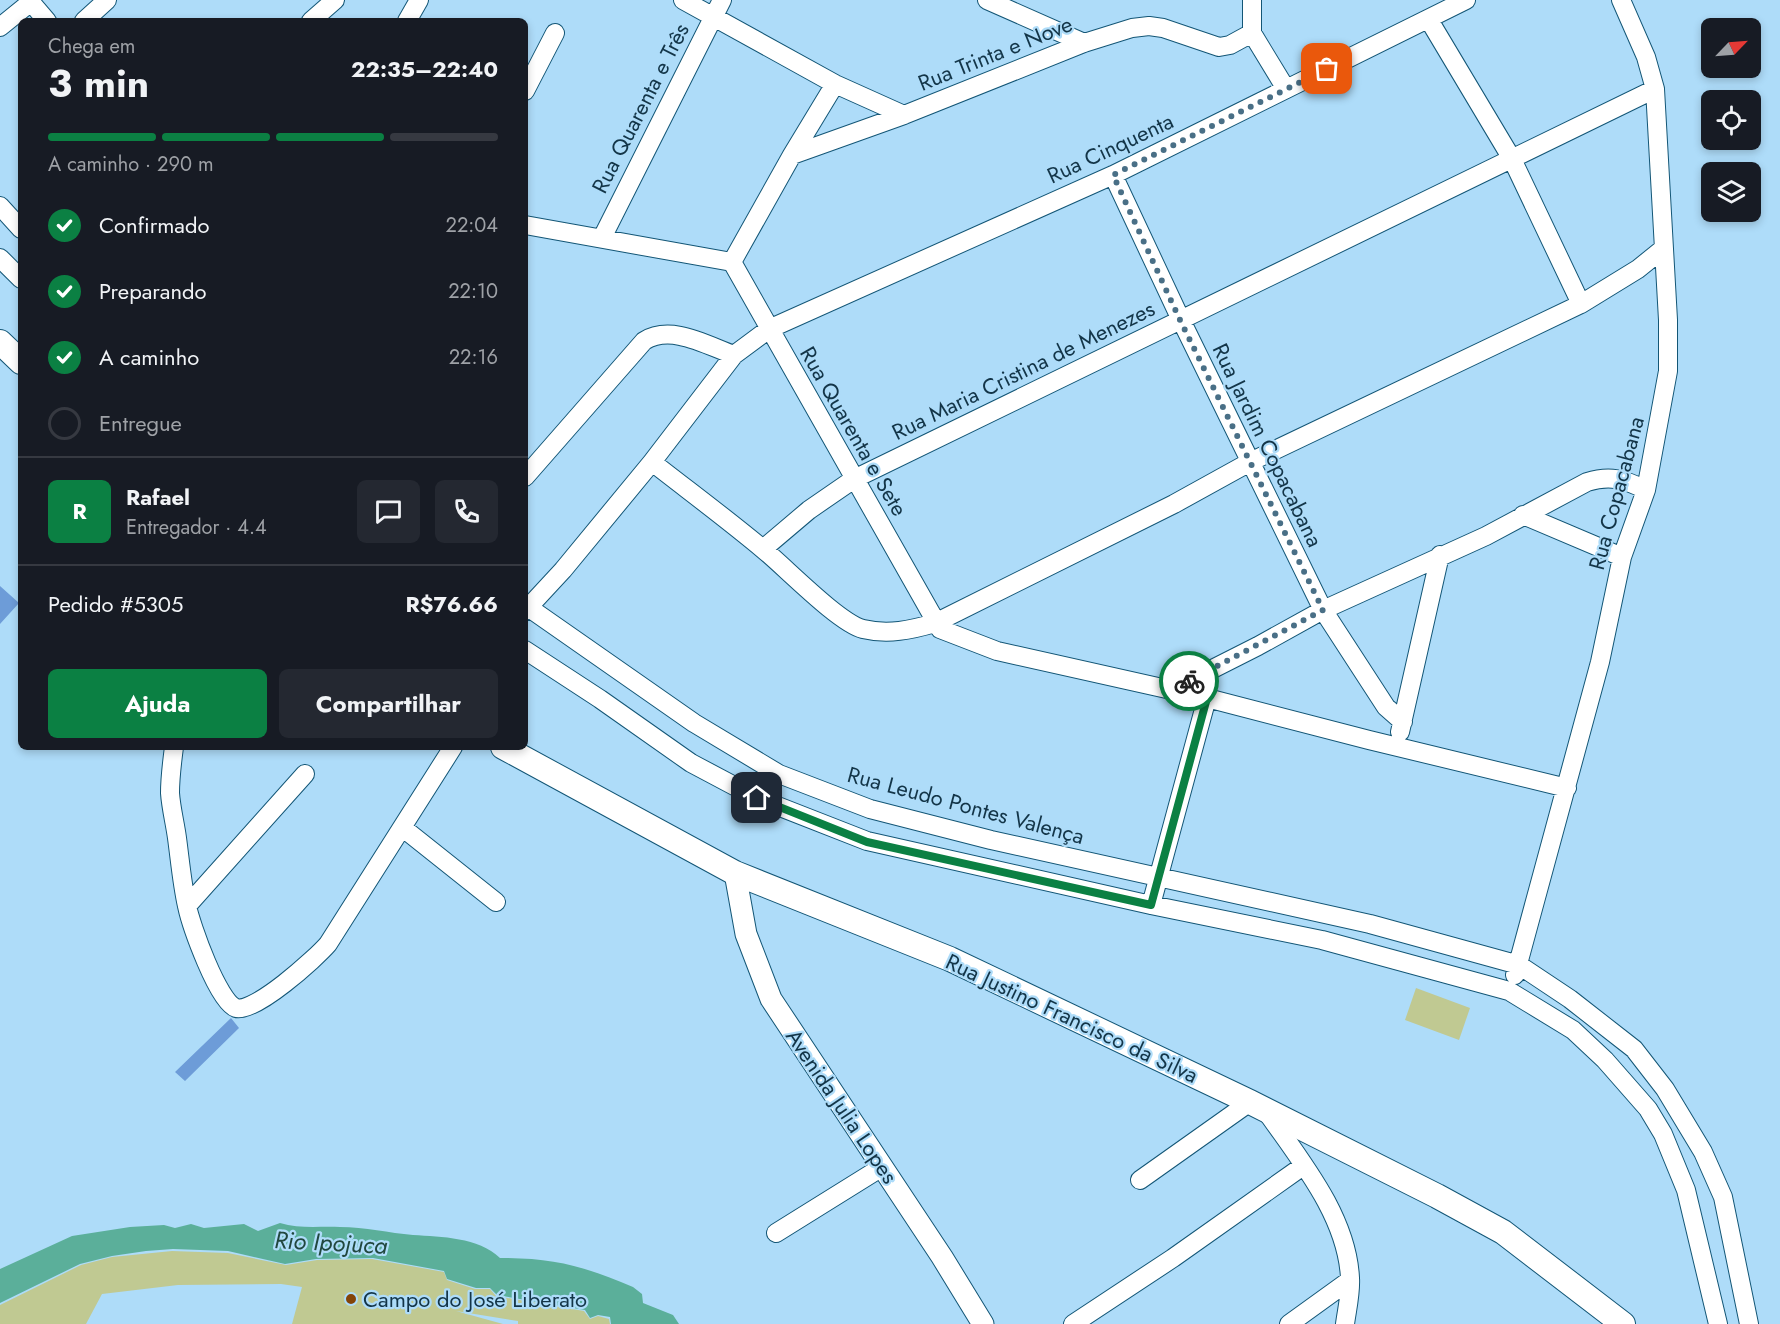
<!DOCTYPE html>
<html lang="pt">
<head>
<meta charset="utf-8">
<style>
	body { margin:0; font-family:Jost,sans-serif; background:#242831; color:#f1f3f6; height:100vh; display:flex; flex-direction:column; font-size:22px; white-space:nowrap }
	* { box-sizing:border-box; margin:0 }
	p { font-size:20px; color:#9ea1a6 }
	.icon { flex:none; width:33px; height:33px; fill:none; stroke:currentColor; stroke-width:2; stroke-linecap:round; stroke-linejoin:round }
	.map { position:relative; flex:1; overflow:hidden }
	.panel { position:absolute; left:18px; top:18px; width:510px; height:732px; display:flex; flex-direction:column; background:#171b24; border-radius:9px; box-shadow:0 3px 9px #0003 }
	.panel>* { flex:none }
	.needle { width:39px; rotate:65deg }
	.controls { position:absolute; left:1701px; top:18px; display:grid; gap:12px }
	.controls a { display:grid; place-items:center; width:60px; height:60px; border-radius:9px; background:#171b24; box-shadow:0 3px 9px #0003; font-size:30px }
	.pin { position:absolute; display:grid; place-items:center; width:51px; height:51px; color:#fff; margin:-26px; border-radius:12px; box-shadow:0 3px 9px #0006 }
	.courier { position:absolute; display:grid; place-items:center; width:60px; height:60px; margin:-30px; border:4px solid #0b8043; border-radius:50%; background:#fff; color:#222; box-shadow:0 2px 8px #0007 }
	.overview em { font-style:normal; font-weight:700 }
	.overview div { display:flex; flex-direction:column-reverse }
	.overview { display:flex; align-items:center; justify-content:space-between; height:102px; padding:0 30px }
	h1 { font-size:39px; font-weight:700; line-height:45px }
	.bar { display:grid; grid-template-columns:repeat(4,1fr); gap:9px 6px; align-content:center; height:72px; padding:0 30px }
	.bar i { height:8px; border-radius:4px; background:#363941 }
	.bar .active { background:#0b8043 }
	.bar p { grid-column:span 4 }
	.line { display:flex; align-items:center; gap:15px; padding:0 30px; border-top:2px solid #363941 }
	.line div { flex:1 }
	.round { display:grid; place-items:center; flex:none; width:63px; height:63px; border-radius:9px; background:#242831 }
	ol { padding:0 30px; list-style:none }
	li { display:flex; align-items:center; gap:18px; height:66px }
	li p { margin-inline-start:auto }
	li .icon { padding:6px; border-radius:50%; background:#0b8043; color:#fff; stroke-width:4 }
	li:last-child { color:#9ea1a6 }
	li i { width:33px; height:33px; border:3px solid #363941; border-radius:50% }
	.action { display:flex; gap:12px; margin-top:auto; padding:12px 30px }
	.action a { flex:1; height:69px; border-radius:9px; background:#0b8043; color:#fff; font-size:24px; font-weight:700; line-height:69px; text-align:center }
	.action a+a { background:#242831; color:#f1f3f6 }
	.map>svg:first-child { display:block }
	.green { fill:#c0c992 }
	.water { fill:#5baf9a }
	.building { fill:#6d9cd8 }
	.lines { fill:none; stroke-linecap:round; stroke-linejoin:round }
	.minor-casing { stroke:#135676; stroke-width:20 }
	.tertiary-casing { stroke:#135676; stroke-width:23 }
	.secondary-casing { stroke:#135676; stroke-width:26 }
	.minor { stroke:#fff; stroke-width:18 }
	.tertiary { stroke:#fff; stroke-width:21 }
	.secondary { stroke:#fff; stroke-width:24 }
	.done { stroke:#496f86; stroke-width:6; stroke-dasharray:0 10.8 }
	.route { stroke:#0b8043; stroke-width:8 }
	.poi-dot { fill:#834409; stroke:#aedcf9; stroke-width:2 }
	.labels { text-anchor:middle; stroke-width:4.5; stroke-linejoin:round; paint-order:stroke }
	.street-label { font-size:22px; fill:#133548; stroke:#aedcf9 }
	.poi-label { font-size:22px; fill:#133548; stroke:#aedcf9; text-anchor:start }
	.water-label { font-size:24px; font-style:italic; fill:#21473e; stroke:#aedcf9 }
</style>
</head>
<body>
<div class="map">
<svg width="1780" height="1324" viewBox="0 0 1780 1324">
	<rect width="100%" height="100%" fill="#aedcf9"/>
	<!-- green -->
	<path class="green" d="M1416,988L1470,1008L1459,1040L1405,1020Z
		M172,1251L228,1253L286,1265L317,1260L372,1259L444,1272L447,1280L475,1289H490L496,1296L584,1311L590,1319L598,1316L609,1319L610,1324H518V1321L456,1311L503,1324H292L302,1287L281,1284L178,1285L102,1294L86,1324H0V1305L81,1265L112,1257Z"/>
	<!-- water -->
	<path class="water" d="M280,1223C299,1229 319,1226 340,1227C365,1227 389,1233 413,1235C442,1237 478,1237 500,1258C553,1258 584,1266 633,1287L642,1294L643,1303L673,1315L679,1324H611L610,1317L598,1315L590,1318L585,1310L497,1295L490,1288H476L447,1279L444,1271L373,1258L316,1259L285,1264L228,1251L173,1249L146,1251L112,1256L80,1264L0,1303V1269L72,1236L130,1227L164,1225L175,1228L191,1224L204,1228L244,1224L258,1231Z"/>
	<!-- building -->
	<path class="building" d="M0,586L19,603L0,624Z
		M231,1018L239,1028L185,1081L175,1072Z"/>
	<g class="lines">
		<defs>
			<path id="minor" d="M29,0L47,21
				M683,0L835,84L904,115
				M987,0L1084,43
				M1252,0V33L1286,89
				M1429,20L1512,159L1581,304
				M84,21L107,0
				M311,21L335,0
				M407,21L419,0
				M0,27L31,2
				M525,91L555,33
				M792,155L904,115L1084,43L1132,28L1149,26L1163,28L1219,47L1230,45L1252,33
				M1113,175L1181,320L1323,610L1386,707L1403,722
				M0,206L21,229
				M525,225L732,262
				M602,238L722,0
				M0,258L21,279
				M732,262L940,629L997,651L1207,698L1369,740L1567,788
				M732,262L792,155L835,84
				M652,462C689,491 727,519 764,550C786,568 839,623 863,629C888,635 911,630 935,623L1174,504L1250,462L1581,304L1638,269L1664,248
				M525,477L644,341C671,324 706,345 734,355L769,329L1113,175L1466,0
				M1523,515L1622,557
				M763,549L809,510L854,479L1655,89
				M525,605L694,723L779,774L870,809L991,840L1370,924L1519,965L1570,999L1634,1049L1665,1089L1703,1152L1723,1197L1749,1324
				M525,611L563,570L652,462L734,355
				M525,650L600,699L691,763L757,798L867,841L1151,905L1322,940L1509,991L1573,1030L1605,1060L1648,1109L1663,1134L1686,1190L1718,1324
				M1171,690L1258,646L1323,610L1486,536L1587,482C1610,475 1624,479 1646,490
				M1400,732L1440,555
				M174,747C172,762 170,778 170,793C171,808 175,823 177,838C180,860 182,884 187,906C191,925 218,1002 236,1008C254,1014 316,958 328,944L453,747
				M403,828L496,902
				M1151,905L1207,698
				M187,906L305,774
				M1515,975L1600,662L1622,557L1646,490L1668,371V320L1655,89L1646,57L1621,0
				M1266,1111C1300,1160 1347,1216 1350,1278C1351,1293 1347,1309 1345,1324
				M1140,1180L1250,1102
				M776,1233L882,1167
				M1073,1324L1173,1258L1303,1166
				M1289,1324L1350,1280"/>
			<path id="tertiary" d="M735,873L746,934L771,999L942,1257L983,1324"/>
			<path id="secondary" d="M0,342L21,362
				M503,747L735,873L950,959L1250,1102L1437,1196L1503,1232L1623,1324"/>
		</defs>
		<!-- minor casing -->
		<use href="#minor" class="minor-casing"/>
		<!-- tertiary casing -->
		<use href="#tertiary" class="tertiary-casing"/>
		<!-- secondary casing -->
		<use href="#secondary" class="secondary-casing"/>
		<!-- minor -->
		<use href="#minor" class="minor"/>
		<!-- tertiary -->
		<use href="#tertiary" class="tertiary"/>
		<!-- secondary -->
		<use href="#secondary" class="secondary"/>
	</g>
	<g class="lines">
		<!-- done -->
		<path class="done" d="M1189,681L1323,610L1180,320L1113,175L1327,69"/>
		<!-- route -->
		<path class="route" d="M757,798L867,842L1151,905L1207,698L1171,690L1189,681"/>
	</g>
	<!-- markers -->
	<circle class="poi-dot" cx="351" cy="1299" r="6"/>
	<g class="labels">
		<!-- street labels -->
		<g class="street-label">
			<text transform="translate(995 53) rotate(-22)" y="8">Rua Trinta e Nove</text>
			<text transform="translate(640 108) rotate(-63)" y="8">Rua Quarenta e Três</text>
			<text transform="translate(1110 148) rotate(-25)" y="8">Rua Cinquenta</text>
			<text transform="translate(1023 370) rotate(-26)" y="8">Rua Maria Cristina de Menezes</text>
			<text transform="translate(854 431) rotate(60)" y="8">Rua Quarenta e Sete</text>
			<text transform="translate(1268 445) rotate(64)" y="8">Rua Jardim Copacabana</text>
			<text transform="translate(1616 493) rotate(-75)" y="8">Rua Copacabana</text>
			<text transform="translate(966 805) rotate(15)" y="8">Rua Leudo Pontes Valença</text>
			<text transform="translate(1072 1018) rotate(25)" y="8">Rua Justino Francisco da Silva</text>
			<text transform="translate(842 1106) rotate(56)" y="8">Avenida Julia Lopes</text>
		</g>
		<!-- poi labels -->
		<g class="poi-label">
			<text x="363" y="1307">Campo do José Liberato</text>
		</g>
		<!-- water labels -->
		<g class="water-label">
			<text transform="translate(331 1243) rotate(3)" y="8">Rio Ipojuca</text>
		</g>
	</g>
</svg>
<div class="controls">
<a><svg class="needle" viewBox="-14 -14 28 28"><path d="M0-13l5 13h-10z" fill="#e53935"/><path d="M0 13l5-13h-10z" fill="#9ea1a6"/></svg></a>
<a><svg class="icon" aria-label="locate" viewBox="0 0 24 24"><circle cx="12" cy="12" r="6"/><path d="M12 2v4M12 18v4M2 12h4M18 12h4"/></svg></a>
<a><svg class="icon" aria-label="layers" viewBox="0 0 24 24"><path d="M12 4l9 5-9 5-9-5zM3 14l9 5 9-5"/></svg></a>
</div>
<div class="pin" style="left:1327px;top:69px;background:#ea580c"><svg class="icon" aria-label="bag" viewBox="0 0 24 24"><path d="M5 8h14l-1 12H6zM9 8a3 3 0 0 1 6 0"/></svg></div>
<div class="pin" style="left:757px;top:798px;background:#1f2937"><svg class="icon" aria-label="home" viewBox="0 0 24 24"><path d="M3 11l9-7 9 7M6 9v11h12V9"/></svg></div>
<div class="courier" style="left:1189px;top:681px"><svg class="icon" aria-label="bike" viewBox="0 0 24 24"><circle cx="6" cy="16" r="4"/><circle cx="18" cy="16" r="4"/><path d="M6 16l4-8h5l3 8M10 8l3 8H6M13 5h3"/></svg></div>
<section class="panel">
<div class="overview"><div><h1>3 min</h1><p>Chega em</p></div><em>22:35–22:40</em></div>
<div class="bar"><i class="active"></i><i class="active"></i><i class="active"></i><i></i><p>A caminho · 290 m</p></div>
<ol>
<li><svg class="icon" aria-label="check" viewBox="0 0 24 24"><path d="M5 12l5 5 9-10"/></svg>Confirmado<p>22:04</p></li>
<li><svg class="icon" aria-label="check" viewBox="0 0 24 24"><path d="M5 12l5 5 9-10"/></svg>Preparando<p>22:10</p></li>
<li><svg class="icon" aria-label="check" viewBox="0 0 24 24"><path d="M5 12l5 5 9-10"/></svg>A caminho<p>22:16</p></li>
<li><i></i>Entregue</li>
</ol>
<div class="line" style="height:108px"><b class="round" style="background:#0b8043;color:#fff">R</b><div><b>Rafael</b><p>Entregador · 4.4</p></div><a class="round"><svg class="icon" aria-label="chat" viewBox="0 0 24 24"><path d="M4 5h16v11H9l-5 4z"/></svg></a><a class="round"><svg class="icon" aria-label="phone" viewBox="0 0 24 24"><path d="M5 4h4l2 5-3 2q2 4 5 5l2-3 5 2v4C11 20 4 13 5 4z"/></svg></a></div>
<div class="line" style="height:78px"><div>Pedido #5305</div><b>R$76.66</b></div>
<div class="action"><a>Ajuda</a><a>Compartilhar</a></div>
</section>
</div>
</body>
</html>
